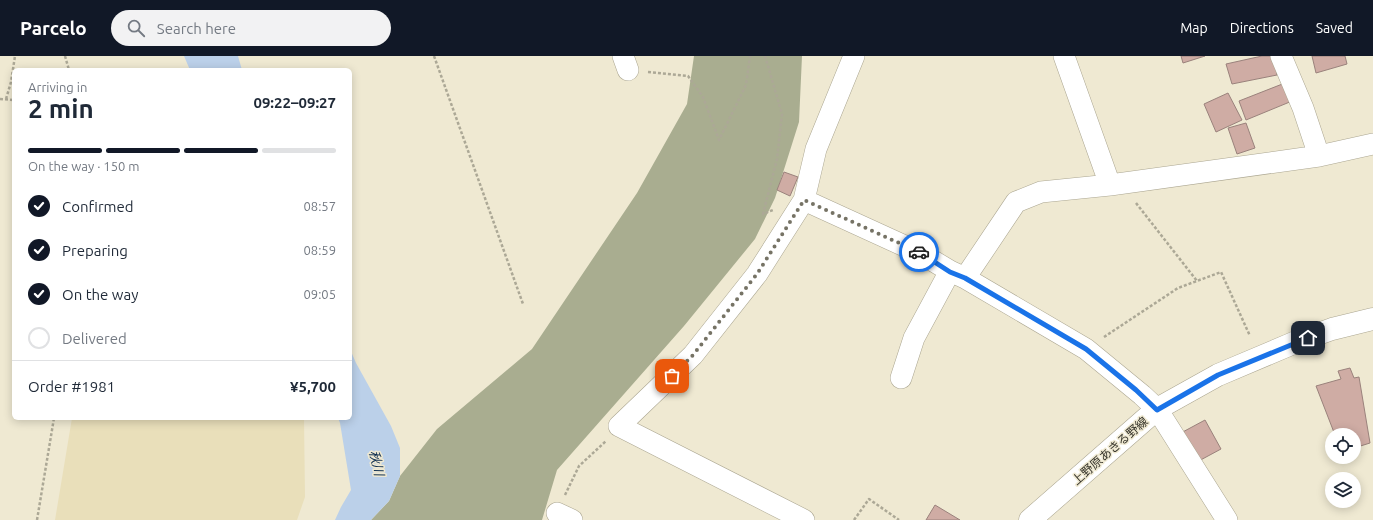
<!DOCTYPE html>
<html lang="en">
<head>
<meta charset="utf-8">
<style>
	body { margin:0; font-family:Ubuntu,"Noto Sans JP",sans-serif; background:#f2f2f3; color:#1f2937; height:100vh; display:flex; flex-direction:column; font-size:15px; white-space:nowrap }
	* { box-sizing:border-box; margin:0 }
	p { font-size:13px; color:#747a83 }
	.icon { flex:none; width:22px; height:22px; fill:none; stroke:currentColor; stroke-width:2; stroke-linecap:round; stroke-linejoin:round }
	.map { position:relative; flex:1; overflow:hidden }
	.sheet { position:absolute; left:12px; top:12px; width:340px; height:352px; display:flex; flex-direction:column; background:#fff; border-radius:6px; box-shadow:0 2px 10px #0003 }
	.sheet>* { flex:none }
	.fabs { position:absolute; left:1325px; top:372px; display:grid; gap:8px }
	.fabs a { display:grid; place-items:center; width:36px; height:36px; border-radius:50%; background:#fff; box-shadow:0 2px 10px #0003; font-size:20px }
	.pin { position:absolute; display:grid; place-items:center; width:34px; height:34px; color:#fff; margin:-17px; border-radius:8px; box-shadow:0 2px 6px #0006 }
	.courier { position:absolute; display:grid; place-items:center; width:40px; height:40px; margin:-20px; border:3px solid #1a73e8; border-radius:50%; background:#fff; color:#222; box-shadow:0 1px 5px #0007 }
	.headline em { font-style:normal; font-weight:700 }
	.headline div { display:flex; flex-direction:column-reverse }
	.headline { display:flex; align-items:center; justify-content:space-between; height:68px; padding:0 16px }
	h1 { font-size:26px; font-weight:700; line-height:30px }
	.bar { display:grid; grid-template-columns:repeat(4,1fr); gap:6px 4px; align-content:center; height:48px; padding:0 16px }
	.bar i { height:5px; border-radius:3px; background:#e0e1e3 }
	.bar .active { background:#111827 }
	.bar p { grid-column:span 4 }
	.line { display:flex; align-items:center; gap:10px; padding:0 16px; border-top:1px solid #e0e1e3 }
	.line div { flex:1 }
	ol { padding:0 16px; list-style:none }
	li { display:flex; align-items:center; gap:12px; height:44px }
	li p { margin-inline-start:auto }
	li .icon { padding:4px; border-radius:50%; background:#111827; color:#fff; stroke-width:4 }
	li:last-child { color:#747a83 }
	li i { width:22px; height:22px; border:2px solid #e0e1e3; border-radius:50% }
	header { display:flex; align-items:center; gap:24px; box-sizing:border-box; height:56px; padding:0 20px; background:#111827; color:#fff }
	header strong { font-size:19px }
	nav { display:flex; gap:22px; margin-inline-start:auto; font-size:14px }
	.search { width:280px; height:36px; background:#f2f2f3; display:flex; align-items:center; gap:10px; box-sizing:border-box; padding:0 14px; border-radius:22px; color:#747a83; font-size:15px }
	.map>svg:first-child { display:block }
	.forest { fill:#a9ad90 }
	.sand { fill:#e9dfba }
	.water { fill:#bbd0e9 }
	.building { fill:#cfaca4; stroke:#9a827c }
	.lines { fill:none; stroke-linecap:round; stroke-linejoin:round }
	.minor-casing { stroke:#aba691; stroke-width:22 }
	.major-casing { stroke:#aba691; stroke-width:23 }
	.path { stroke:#aca896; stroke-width:2.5; stroke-dasharray:3 2; stroke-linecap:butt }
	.minor { stroke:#fff; stroke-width:21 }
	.major { stroke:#fff; stroke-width:22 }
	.done { stroke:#767365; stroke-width:4; stroke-dasharray:0 7.2 }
	.route { stroke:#1a73e8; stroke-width:5 }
	.labels { text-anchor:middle; stroke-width:3; stroke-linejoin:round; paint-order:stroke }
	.street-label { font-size:12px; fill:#35332a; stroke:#efe9d2 }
	.water-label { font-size:13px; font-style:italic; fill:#0e2e50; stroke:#efe9d2 }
</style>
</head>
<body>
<header>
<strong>Parcelo</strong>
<div class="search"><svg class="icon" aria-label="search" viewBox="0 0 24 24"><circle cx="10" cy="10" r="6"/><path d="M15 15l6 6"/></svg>Search here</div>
<nav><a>Map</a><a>Directions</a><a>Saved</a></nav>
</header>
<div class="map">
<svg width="1373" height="464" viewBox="0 0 1373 464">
	<rect width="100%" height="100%" fill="#efe9d2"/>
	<!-- forest -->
	<path class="forest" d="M694,0H802L799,66L775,142L755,183L684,270L557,414L542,464H371L389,445L400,420L437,373L532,293L637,137L687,48Z"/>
	<!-- sand -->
	<path class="sand" d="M72,362H304L305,441L297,464H55Z"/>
	<!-- water -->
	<path class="water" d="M184,0H238L242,14H190Z
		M350,293L356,307L391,370L400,392V420L389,445L371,464H335L341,451L351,434L340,367L338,362H350Z"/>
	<!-- building -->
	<path class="building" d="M1181,0H1205L1183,7Z
		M1262,0H1274L1277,19L1232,28L1226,8Z
		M1312,0H1345L1347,8L1316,17Z
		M1290,25L1297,43L1246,64L1239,45Z
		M1228,37L1242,64L1216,76L1204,48Z
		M1246,67L1255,92L1237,98L1228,72Z
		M784,116L798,121L790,140L777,134Z
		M1350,312L1354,322L1359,321L1370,387L1354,392V379H1335L1316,330L1341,323L1338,315Z
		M1205,364L1221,393L1195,407L1179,378Z
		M935,449L960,464H926Z"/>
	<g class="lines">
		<defs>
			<path id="minor" d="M623,0L628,14
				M1064,0L1110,129
				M1281,0L1303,52L1319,100
				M804,144L920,197L950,215L965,222L1086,293L1142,339L1157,353L1227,464
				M965,222L1016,146L1041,136L1110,129L1319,100L1373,88
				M901,322L914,282L950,215
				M557,457L572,464
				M804,464L619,370L693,299L757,218L804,144L816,93L854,0"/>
			<path id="major" d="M1030,464L1157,353L1218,319L1296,286L1332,273L1373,263"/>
		</defs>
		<!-- minor casing -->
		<use href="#minor" class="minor-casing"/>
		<!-- major casing -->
		<use href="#major" class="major-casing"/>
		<!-- path -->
		<path class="path" d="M65,0L69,14
			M434,0L523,248
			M765,0L782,58L777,103L763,158L773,154
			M648,16L688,20L703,41L719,84L746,29L750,0
			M0,43L14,44
			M6,43L11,26L15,0
			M1136,147L1197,225
			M1104,281L1178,232L1221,216L1250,280
			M565,439L579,410L606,385
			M37,464L54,362
			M854,464L869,443L899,464"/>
		<!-- minor -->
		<use href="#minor" class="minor"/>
		<!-- major -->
		<use href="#major" class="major"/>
	</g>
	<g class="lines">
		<!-- done -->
		<path class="done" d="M672,320L693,299L757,218L804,144L919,196"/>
		<!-- route -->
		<path class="route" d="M919,196L950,216L965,222L1086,293L1136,334L1157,354L1218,319L1308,282"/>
	</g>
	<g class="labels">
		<!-- street labels -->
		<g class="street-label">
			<text transform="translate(1110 395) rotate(-41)" y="4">上野原あきる野線</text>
		</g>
		<!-- water labels -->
		<g class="water-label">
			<text transform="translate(377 407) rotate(77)" y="5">秋川</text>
		</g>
	</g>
</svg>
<div class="fabs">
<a><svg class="icon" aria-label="locate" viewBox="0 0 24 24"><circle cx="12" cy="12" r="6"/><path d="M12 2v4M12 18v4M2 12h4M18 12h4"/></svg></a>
<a><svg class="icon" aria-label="layers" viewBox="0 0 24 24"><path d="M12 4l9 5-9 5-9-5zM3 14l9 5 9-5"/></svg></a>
</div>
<div class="pin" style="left:672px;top:320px;background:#ea580c"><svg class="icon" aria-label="bag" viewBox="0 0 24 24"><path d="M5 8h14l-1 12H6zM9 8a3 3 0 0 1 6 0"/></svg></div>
<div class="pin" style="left:1308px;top:282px;background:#1f2937"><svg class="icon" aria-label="home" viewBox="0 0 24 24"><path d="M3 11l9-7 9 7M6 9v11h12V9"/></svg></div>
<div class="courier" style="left:919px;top:196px"><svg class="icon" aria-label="car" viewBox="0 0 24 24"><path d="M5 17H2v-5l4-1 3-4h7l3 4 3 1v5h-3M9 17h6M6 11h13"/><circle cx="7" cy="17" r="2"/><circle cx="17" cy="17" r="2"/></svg></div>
<section class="sheet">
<div class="headline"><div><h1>2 min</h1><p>Arriving in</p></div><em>09:22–09:27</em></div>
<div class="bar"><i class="active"></i><i class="active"></i><i class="active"></i><i></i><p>On the way · 150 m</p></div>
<ol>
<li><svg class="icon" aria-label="check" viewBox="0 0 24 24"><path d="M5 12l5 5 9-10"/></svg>Confirmed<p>08:57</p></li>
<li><svg class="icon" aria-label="check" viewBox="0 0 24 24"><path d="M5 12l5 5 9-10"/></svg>Preparing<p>08:59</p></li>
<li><svg class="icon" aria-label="check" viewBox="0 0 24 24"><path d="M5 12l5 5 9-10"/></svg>On the way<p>09:05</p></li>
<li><i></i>Delivered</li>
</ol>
<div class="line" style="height:52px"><div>Order #1981</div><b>¥5,700</b></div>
</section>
</div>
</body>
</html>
